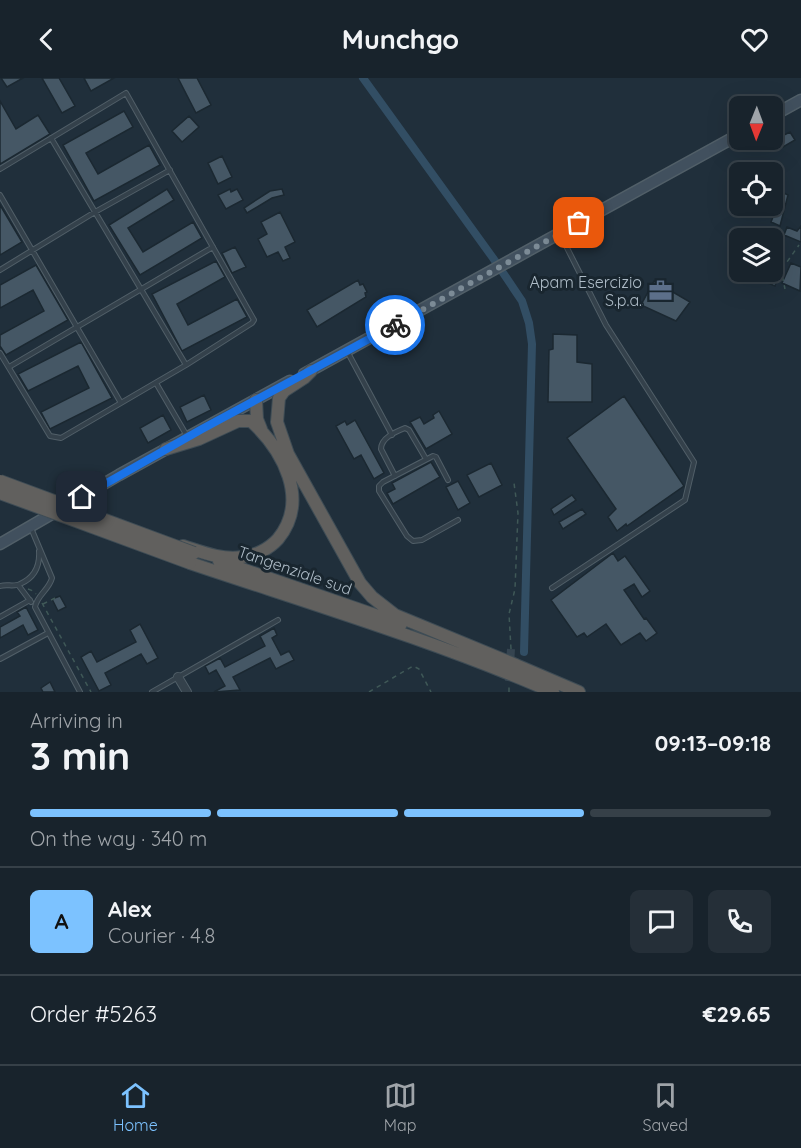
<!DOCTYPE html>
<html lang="en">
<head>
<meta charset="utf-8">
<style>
	body { margin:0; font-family:Quicksand,sans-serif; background:#252f38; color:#f1f3f6; height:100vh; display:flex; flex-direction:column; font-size:22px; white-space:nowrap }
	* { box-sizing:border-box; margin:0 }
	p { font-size:20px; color:#9fa4a9 }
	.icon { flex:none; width:33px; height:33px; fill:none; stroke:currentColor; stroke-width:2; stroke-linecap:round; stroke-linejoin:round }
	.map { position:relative; height:614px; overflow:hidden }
	.panel { display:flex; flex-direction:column; background:#18232c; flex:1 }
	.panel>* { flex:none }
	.needle { width:39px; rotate:181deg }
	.fabs { position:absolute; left:729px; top:18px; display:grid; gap:12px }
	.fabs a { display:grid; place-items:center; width:54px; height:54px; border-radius:9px; background:#18232c; box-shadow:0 6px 24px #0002,0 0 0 2px #364048; font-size:30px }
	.pin { position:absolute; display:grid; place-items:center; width:51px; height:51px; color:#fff; margin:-26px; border-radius:12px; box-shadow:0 3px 9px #0006 }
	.courier { position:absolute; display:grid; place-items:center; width:60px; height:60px; margin:-30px; border:4px solid #1a73e8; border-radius:50%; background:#fff; color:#222; box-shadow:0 2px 8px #0007 }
	.summary em { font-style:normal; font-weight:800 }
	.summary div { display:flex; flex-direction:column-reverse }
	.summary { display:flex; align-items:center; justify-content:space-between; height:102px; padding:0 30px }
	h1 { font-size:39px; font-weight:800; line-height:45px }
	.bar { display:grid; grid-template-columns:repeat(4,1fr); gap:9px 6px; align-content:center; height:72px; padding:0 30px }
	.bar i { height:8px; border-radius:4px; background:#364048 }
	.bar .active { background:#7cc2ff }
	.bar p { grid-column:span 4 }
	.line { display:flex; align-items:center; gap:15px; padding:0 30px; border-top:2px solid #364048 }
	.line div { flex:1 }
	.round { display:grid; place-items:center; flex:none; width:63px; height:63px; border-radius:9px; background:#252f38 }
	header { display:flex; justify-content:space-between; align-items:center; height:78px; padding:0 30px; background:#18232c; font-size:27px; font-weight:800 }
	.dock { display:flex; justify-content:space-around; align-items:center; height:84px; border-top:2px solid #364048; background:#18232c; font-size:16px; color:#9fa4a9 }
	.dock a { display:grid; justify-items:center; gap:3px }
	.dock .active { color:#7cc2ff }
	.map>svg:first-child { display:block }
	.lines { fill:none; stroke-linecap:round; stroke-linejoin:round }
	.canal { stroke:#324e64; stroke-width:8 }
	.building { fill:#455765; stroke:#1b2831; stroke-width:1.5 }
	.minor-tunnel { stroke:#354450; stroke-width:8; stroke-dasharray:8 4; stroke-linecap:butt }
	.service-casing { stroke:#515f68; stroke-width:6 }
	.minor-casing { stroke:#515f68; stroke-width:10 }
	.secondary-casing { stroke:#515f68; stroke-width:13 }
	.trunk-casing { stroke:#3e4c55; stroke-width:14 }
	.path { stroke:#3f5857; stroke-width:1.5; stroke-dasharray:4.5 4.5; stroke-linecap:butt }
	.service { stroke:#34414b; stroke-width:4 }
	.minor { stroke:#34414b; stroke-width:8 }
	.secondary { stroke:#41505e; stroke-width:10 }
	.trunk { stroke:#61605e; stroke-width:12 }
	.trunk-bridge-casing { stroke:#3e4c55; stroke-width:14; stroke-linecap:butt }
	.trunk-bridge { stroke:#61605e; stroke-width:12 }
	.done { stroke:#7c8b96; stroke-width:6; stroke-dasharray:0 10.8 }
	.route { stroke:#1a73e8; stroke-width:8 }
	.labels { text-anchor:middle; stroke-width:6; stroke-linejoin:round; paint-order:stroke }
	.poi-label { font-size:16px; fill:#aebcc7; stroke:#19262f; text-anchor:end }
	.street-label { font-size:16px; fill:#aebcc7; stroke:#19262f }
</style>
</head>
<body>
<header><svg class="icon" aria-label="back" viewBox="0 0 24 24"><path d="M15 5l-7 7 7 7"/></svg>Munchgo<svg class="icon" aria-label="heart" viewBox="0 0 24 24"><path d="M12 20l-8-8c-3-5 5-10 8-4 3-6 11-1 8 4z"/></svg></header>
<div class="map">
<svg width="801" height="614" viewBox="0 0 801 614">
	<rect width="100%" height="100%" fill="#202f3b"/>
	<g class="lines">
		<!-- canal -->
		<path class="canal" d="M363,0L493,180L522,223L529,245L532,266L524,574"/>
	</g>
	<!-- building -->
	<path class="building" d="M1,0H23L7,9Z
		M42,0H59L75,28L62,35Z
		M84,0H114L91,13Z
		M178,0H197L211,27L196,35Z
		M0,23L16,51L38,37L50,56L0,86Z
		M124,33L133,49L86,75L98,96L149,67L160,87L94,123L63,67Z
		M189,38L199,49L182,64L172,53Z
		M790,54L795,62L783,69L778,60Z
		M222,78L232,99L218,106L208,85Z
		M772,100L781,104L777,112L788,117L780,148L771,144L779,124L772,123Z
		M167,111L174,122L128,150L143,174L193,144L202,160L140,197L109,147Z
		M230,111L231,114L237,111L243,122L226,131L218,117Z
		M282,111L284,117L272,120L247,135L244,130L270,113Z
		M0,127L22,164L0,177Z
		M280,134L295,164L285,169L290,180L283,183L278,174L267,179L258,161L267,156L261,144Z
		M801,148V164L784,157L787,149L797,153Z
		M235,169L246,189L232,195L222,175Z
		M216,183L225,199L177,226L188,247L237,221L247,239L182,273L152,216Z
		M791,185L801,189L800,213L782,205Z
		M36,187L68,242L6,277L0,268V257L44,233L33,212L0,230V207Z
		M759,194H767L778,198L775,208L756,200Z
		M358,202L360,207L363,206L367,214L365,215L366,219L317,249L307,232Z
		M654,203L690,224L676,243L641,227Z
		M553,256L577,257V284L592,286V324H548L549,272L553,271Z
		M81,264L112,320L50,351L41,334L89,310L78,288L28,313L18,296Z
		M204,317L211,332L187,344L180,329Z
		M624,318L684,408L627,448L626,446L617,453L608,439L616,431L567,360Z
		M439,333L452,356L426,371L410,344L420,339L424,346L434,340L433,337Z
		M163,337L171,352L148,365L140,350Z
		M355,342L384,395L374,401L361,377L354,381L336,348L345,343L347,347Z
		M431,384L440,399L393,426L387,415L395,411L392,405Z
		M491,385L502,407L479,419L467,397Z
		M458,403L470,425L458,432L446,409Z
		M572,417L576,422L554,437L551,431Z
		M582,431L586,436L563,451L559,444Z
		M613,475L618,483L625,478L650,513L642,519L634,506L624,512L644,541L646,540L657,555L646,563L640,555L621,567L606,546L587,559L584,555L577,559L551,522Z
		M60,518L66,529L58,533L52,521Z
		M26,529L38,552L28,557L23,547L0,560V549L20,538L17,534Z
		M140,546L158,580L147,586L141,576L105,595L111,607L99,613L81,579L91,573L97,584L136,564L130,552Z
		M274,550L277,557L272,560L281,577L289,573L294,582L276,591L270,580L233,599L240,612L214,614L225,608L216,592L209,596L205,588L220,580L225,589L265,568L260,558Z
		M50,604L55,614H43L41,610Z"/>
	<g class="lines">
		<!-- minor-tunnel -->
		<path class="minor-tunnel" d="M509,603L511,571"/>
		<defs>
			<path id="service" d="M51,60L186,287
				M0,91L126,15L254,242L252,245L186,287L61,360L50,358L0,275
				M0,117L121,325
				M0,192L95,134L170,92
				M347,273L392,357
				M9,289L213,169
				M156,305L187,358
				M395,398L381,371C381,360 395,354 405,350L409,352L426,381
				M448,402L436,379L433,378L383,404L379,408V413L407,458L413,463L422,462L458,442
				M31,450L52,500C49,512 37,517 35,529L80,614
				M0,508C6,506 15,509 20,506C34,500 40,488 39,473
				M19,508L31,524
				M552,510L685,422L694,384L606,247L560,156
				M0,539L30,522
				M0,581L48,555
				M152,614L278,542"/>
			<path id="minor" d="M178,599L187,614"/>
			<path id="secondary" d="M772,38L801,22
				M304,296L740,56
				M0,466L119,397L290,303"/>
			<path id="trunk" d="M311,293L304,300L284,313L279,320L277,344L288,376L360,505L372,519L395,537L516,587
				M256,322L257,341L261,351
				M166,371L199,361L238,343H251C283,372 310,422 278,461C269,471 255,478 242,479C221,482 202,474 183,468
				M219,483L401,546
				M190,485C312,526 435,563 553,614
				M511,585L579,614"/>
		</defs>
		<!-- service casing -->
		<use href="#service" class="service-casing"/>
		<!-- minor casing -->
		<use href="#minor" class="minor-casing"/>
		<!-- secondary casing -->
		<use href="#secondary" class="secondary-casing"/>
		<!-- trunk casing -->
		<use href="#trunk" class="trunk-casing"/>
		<!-- path -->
		<path class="path" d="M767,153L769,160
			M772,185L781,192L785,211
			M782,191L799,167
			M28,511L33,513L36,516
			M42,525L91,614
			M43,526L55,520
			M511,571L509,536L515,511L518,435L514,405
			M369,614L413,588L419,591L431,614
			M509,614V606"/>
		<!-- service -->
		<use href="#service" class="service"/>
		<!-- minor -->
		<use href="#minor" class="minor"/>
		<!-- secondary -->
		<use href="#secondary" class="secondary"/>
		<!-- trunk -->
		<use href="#trunk" class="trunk"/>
		<defs>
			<path id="trunk-bridge" d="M0,403L194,475
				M0,415L190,485"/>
		</defs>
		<!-- trunk-bridge casing -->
		<use href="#trunk-bridge" class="trunk-bridge-casing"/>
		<!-- trunk-bridge -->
		<use href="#trunk-bridge" class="trunk-bridge"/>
	</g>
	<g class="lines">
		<!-- done -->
		<path class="done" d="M395,247L579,145"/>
		<!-- route -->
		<path class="route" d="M82,419L202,351L395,247"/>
	</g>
	<!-- icons -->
	<defs>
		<symbol id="office-bare" viewBox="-9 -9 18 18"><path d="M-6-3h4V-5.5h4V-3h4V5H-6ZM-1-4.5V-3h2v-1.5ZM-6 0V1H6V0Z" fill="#5c6f8a" stroke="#19262f" stroke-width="2.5" paint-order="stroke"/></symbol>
	</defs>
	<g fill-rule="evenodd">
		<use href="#office-bare" x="644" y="196" width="33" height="33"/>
	</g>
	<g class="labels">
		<!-- poi labels -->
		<g class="poi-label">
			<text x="642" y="210">Apam Esercizio<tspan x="642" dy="18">S.p.a.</tspan></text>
		</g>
		<!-- street labels -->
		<g class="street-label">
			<text transform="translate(295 492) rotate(19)" y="6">Tangenziale sud</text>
		</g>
	</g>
</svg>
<div class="fabs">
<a><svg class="needle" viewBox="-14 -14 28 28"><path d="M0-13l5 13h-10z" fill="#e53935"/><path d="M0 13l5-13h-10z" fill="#9fa4a9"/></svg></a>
<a><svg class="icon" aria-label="locate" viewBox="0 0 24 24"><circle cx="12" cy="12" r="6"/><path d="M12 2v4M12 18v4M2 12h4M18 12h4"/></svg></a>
<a><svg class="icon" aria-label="layers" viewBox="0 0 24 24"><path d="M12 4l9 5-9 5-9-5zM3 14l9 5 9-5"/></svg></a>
</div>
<div class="pin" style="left:579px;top:145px;background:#ea580c"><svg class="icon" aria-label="bag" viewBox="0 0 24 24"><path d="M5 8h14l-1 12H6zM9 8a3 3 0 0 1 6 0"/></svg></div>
<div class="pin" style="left:82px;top:419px;background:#1f2937"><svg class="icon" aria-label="home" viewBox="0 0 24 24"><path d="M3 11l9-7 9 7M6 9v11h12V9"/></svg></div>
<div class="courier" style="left:395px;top:247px"><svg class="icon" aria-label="bike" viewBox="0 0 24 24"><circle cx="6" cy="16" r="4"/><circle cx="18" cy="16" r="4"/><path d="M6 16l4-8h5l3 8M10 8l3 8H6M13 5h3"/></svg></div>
</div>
<section class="panel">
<div class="summary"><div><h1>3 min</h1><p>Arriving in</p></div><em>09:13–09:18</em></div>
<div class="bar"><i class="active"></i><i class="active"></i><i class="active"></i><i></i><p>On the way · 340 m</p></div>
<div class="line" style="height:108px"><b class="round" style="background:#7cc2ff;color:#111">A</b><div><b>Alex</b><p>Courier · 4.8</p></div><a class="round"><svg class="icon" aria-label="chat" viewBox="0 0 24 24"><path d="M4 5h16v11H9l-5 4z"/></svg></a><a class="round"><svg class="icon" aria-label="phone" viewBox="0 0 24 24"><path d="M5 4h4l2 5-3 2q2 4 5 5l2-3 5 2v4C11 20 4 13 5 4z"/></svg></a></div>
<div class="line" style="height:78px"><div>Order #5263</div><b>€29.65</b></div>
</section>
<nav class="dock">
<a class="active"><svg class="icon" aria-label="home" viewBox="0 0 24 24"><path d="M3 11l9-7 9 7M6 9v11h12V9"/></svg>Home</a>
<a><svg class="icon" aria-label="map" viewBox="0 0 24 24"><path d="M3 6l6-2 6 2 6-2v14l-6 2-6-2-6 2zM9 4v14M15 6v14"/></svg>Map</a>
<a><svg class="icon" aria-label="saved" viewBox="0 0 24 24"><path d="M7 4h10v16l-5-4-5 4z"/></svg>Saved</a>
</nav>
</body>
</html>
